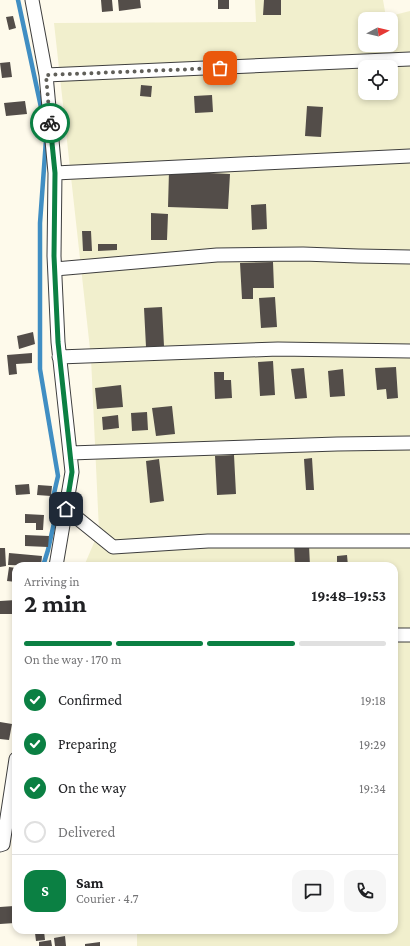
<!DOCTYPE html>
<html lang="en">
<head>
<meta charset="utf-8">
<style>
	body { margin:0; font-family:"Crimson Pro",serif; background:#f6f6f6; color:#202124; height:100vh; display:flex; flex-direction:column; font-size:15px; white-space:nowrap }
	* { box-sizing:border-box; margin:0 }
	p { font-size:13px; color:#757577 }
	.icon { flex:none; width:22px; height:22px; fill:none; stroke:currentColor; stroke-width:2; stroke-linecap:round; stroke-linejoin:round }
	.map { position:relative; flex:1; overflow:hidden }
	.side { position:absolute; left:12px; top:562px; width:386px; height:372px; display:flex; flex-direction:column; background:#fff; border-radius:12px; box-shadow:0 2px 6px #0003 }
	.side>* { flex:none }
	.needle { width:26px; rotate:83deg }
	.tools { position:absolute; left:358px; top:12px; display:grid; gap:8px }
	.tools a { display:grid; place-items:center; width:40px; height:40px; border-radius:8px; background:#fff; box-shadow:0 2px 6px #0003; font-size:20px }
	.pin { position:absolute; display:grid; place-items:center; width:34px; height:34px; color:#fff; margin:-17px; border-radius:8px; box-shadow:0 2px 6px #0006 }
	.courier { position:absolute; display:grid; place-items:center; width:40px; height:40px; margin:-20px; border:3px solid #0b8043; border-radius:50%; background:#fff; color:#222; box-shadow:0 1px 5px #0007 }
	.head em { font-style:normal; font-weight:700 }
	.head div { display:flex; flex-direction:column-reverse }
	.head { display:flex; align-items:center; justify-content:space-between; height:68px; padding:0 12px }
	h1 { font-size:26px; font-weight:700; line-height:30px }
	.bar { display:grid; grid-template-columns:repeat(4,1fr); gap:6px 4px; align-content:center; height:48px; padding:0 12px }
	.bar i { height:5px; border-radius:3px; background:#e0e0e0 }
	.bar .on { background:#0b8043 }
	.bar p { grid-column:span 4 }
	.line { display:flex; align-items:center; gap:10px; padding:0 12px; border-top:1px solid #e0e0e0 }
	.line div { flex:1 }
	.round { display:grid; place-items:center; flex:none; width:42px; height:42px; border-radius:12px; background:#f6f6f6 }
	ol { padding:0 12px; list-style:none }
	li { display:flex; align-items:center; gap:12px; height:44px }
	li p { margin-inline-start:auto }
	li .icon { padding:4px; border-radius:50%; background:#0b8043; color:#fff; stroke-width:4 }
	li:last-child { color:#757577 }
	li i { width:22px; height:22px; border:2px solid #e0e0e0; border-radius:50% }
	.map>svg:first-child { display:block }
	.farmland { fill:#f1efcd; fill-rule:evenodd }
	.lines { fill:none; stroke-linecap:round; stroke-linejoin:round }
	.stream { stroke:#408ec3; stroke-width:4.5 }
	.building { fill:#534d49 }
	.street-casing { stroke:#3e3e3e; stroke-width:15 }
	.street { stroke:#fff; stroke-width:13 }
	.done { stroke:#605f59; stroke-width:4; stroke-dasharray:0 7.2 }
	.route { stroke:#0b8043; stroke-width:5 }
</style>
</head>
<body>
<div class="map">
<svg width="410" height="946" viewBox="0 0 410 946">
	<rect width="100%" height="100%" fill="#fefaeb"/>
	<!-- farmland -->
	<path class="farmland" d="M255,0H383L386,17L410,11V946H137V930H394V566H84L99,531L91,358L54,23L256,22ZM365,19H391V45H365ZM365,67H391V93H365Z"/>
	<g class="lines">
		<!-- stream -->
		<path class="stream" d="M18,0L45,126
			M43,566L48,550L54,523L52,502L58,476L40,369V223L46,140
			M15,679L16,677"/>
	</g>
	<!-- building -->
	<path class="building" d="M101,0H112L113,11L102,12Z
		M118,0H140L141,8L119,11Z
		M218,0H229V9H218Z
		M264,0H281V15H263Z
		M13,16L16,28L9,30L6,17Z
		M10,62L12,77L2,78L0,63Z
		M141,85L152,86L151,97L140,96Z
		M212,95L213,112L195,113L194,96Z
		M25,101L27,114L6,116L4,103Z
		M307,106L323,107L321,137L305,136Z
		M169,171L230,174L228,209L168,207Z
		M266,204L267,229L252,230L251,205Z
		M151,213L168,214L167,240H151Z
		M82,231H91L92,251H83Z
		M98,244H117V250L98,251Z
		M273,262L274,288H253V299H242L240,263Z
		M275,297L277,327L261,328L259,298Z
		M162,307L164,346L146,347L144,308Z
		M33,332L35,344L19,349L17,336Z
		M32,353V363L16,364L17,374L9,375L7,355Z
		M273,361L275,395L260,396L258,362Z
		M396,367L398,398L387,399L386,389L377,390L375,368Z
		M304,368L307,398L295,399L291,369Z
		M343,369L345,396L330,397L328,371Z
		M214,372H224V380H231L232,398L215,399Z
		M121,385L123,407L97,409L95,388Z
		M172,406L175,434L156,436L152,408Z
		M147,412L148,430L132,431L131,413Z
		M118,415L119,428L103,430L102,417Z
		M234,455L236,494L217,495L215,456Z
		M312,458L314,490H306L304,459Z
		M159,459L164,501L150,503L146,461Z
		M29,484L30,494L16,495L15,485Z
		M38,485L52,486L51,496L37,495Z
		M25,514L44,515L43,530H36V523H25Z
		M25,535L49,536L48,547L25,546Z
		M294,545H309L310,566H295Z
		M0,548H5L6,566L0,567Z
		M9,553L42,556L41,566L8,565Z
		M347,555L348,566H337V556Z
		M9,567L16,568V582L7,581Z
		M16,600V614H0V601Z
		M0,722L12,724L9,740L0,739Z
		M14,906L15,923L0,924V907Z
		M44,931L45,940L36,941L35,933Z
		M65,936L66,946H55L54,938Z
		M51,940L52,946H39V942Z
		M100,942V946H85V944Z"/>
	<g class="lines">
		<defs>
			<path id="street" d="M32,0L46,75L55,173L54,256L58,342L72,472L56,566
				M46,75L410,59
				M55,173L410,156
				M55,269L217,255L303,254L358,256L410,257
				M59,357L278,349L410,351
				M70,453L337,444L410,443
				M66,509L113,547L208,541H410
				M394,635H410
				M0,845L3,844L16,759"/>
		</defs>
		<!-- street casing -->
		<use href="#street" class="street-casing"/>
		<!-- street -->
		<use href="#street" class="street"/>
	</g>
	<g class="lines">
		<!-- done -->
		<path class="done" d="M50,123L46,75L220,68"/>
		<!-- route -->
		<path class="route" d="M50,123L55,173L54,256L58,342L72,472L66,509"/>
	</g>
</svg>
<div class="tools">
<a><svg class="needle" viewBox="-14 -14 28 28"><path d="M0-13l5 13h-10z" fill="#e53935"/><path d="M0 13l5-13h-10z" fill="#757577"/></svg></a>
<a><svg class="icon" aria-label="locate" viewBox="0 0 24 24"><circle cx="12" cy="12" r="6"/><path d="M12 2v4M12 18v4M2 12h4M18 12h4"/></svg></a>
</div>
<div class="pin" style="left:220px;top:68px;background:#ea580c"><svg class="icon" aria-label="bag" viewBox="0 0 24 24"><path d="M5 8h14l-1 12H6zM9 8a3 3 0 0 1 6 0"/></svg></div>
<div class="pin" style="left:66px;top:509px;background:#1f2937"><svg class="icon" aria-label="home" viewBox="0 0 24 24"><path d="M3 11l9-7 9 7M6 9v11h12V9"/></svg></div>
<div class="courier" style="left:50px;top:123px"><svg class="icon" aria-label="bike" viewBox="0 0 24 24"><circle cx="6" cy="16" r="4"/><circle cx="18" cy="16" r="4"/><path d="M6 16l4-8h5l3 8M10 8l3 8H6M13 5h3"/></svg></div>
<section class="side">
<div class="head"><div><h1>2 min</h1><p>Arriving in</p></div><em>19:48–19:53</em></div>
<div class="bar"><i class="on"></i><i class="on"></i><i class="on"></i><i></i><p>On the way · 170 m</p></div>
<ol>
<li><svg class="icon" aria-label="check" viewBox="0 0 24 24"><path d="M5 12l5 5 9-10"/></svg>Confirmed<p>19:18</p></li>
<li><svg class="icon" aria-label="check" viewBox="0 0 24 24"><path d="M5 12l5 5 9-10"/></svg>Preparing<p>19:29</p></li>
<li><svg class="icon" aria-label="check" viewBox="0 0 24 24"><path d="M5 12l5 5 9-10"/></svg>On the way<p>19:34</p></li>
<li><i></i>Delivered</li>
</ol>
<div class="line" style="height:72px"><b class="round" style="background:#0b8043;color:#fff">S</b><div><b>Sam</b><p>Courier · 4.7</p></div><a class="round"><svg class="icon" aria-label="chat" viewBox="0 0 24 24"><path d="M4 5h16v11H9l-5 4z"/></svg></a><a class="round"><svg class="icon" aria-label="phone" viewBox="0 0 24 24"><path d="M5 4h4l2 5-3 2q2 4 5 5l2-3 5 2v4C11 20 4 13 5 4z"/></svg></a></div>
</section>
</div>
</body>
</html>
